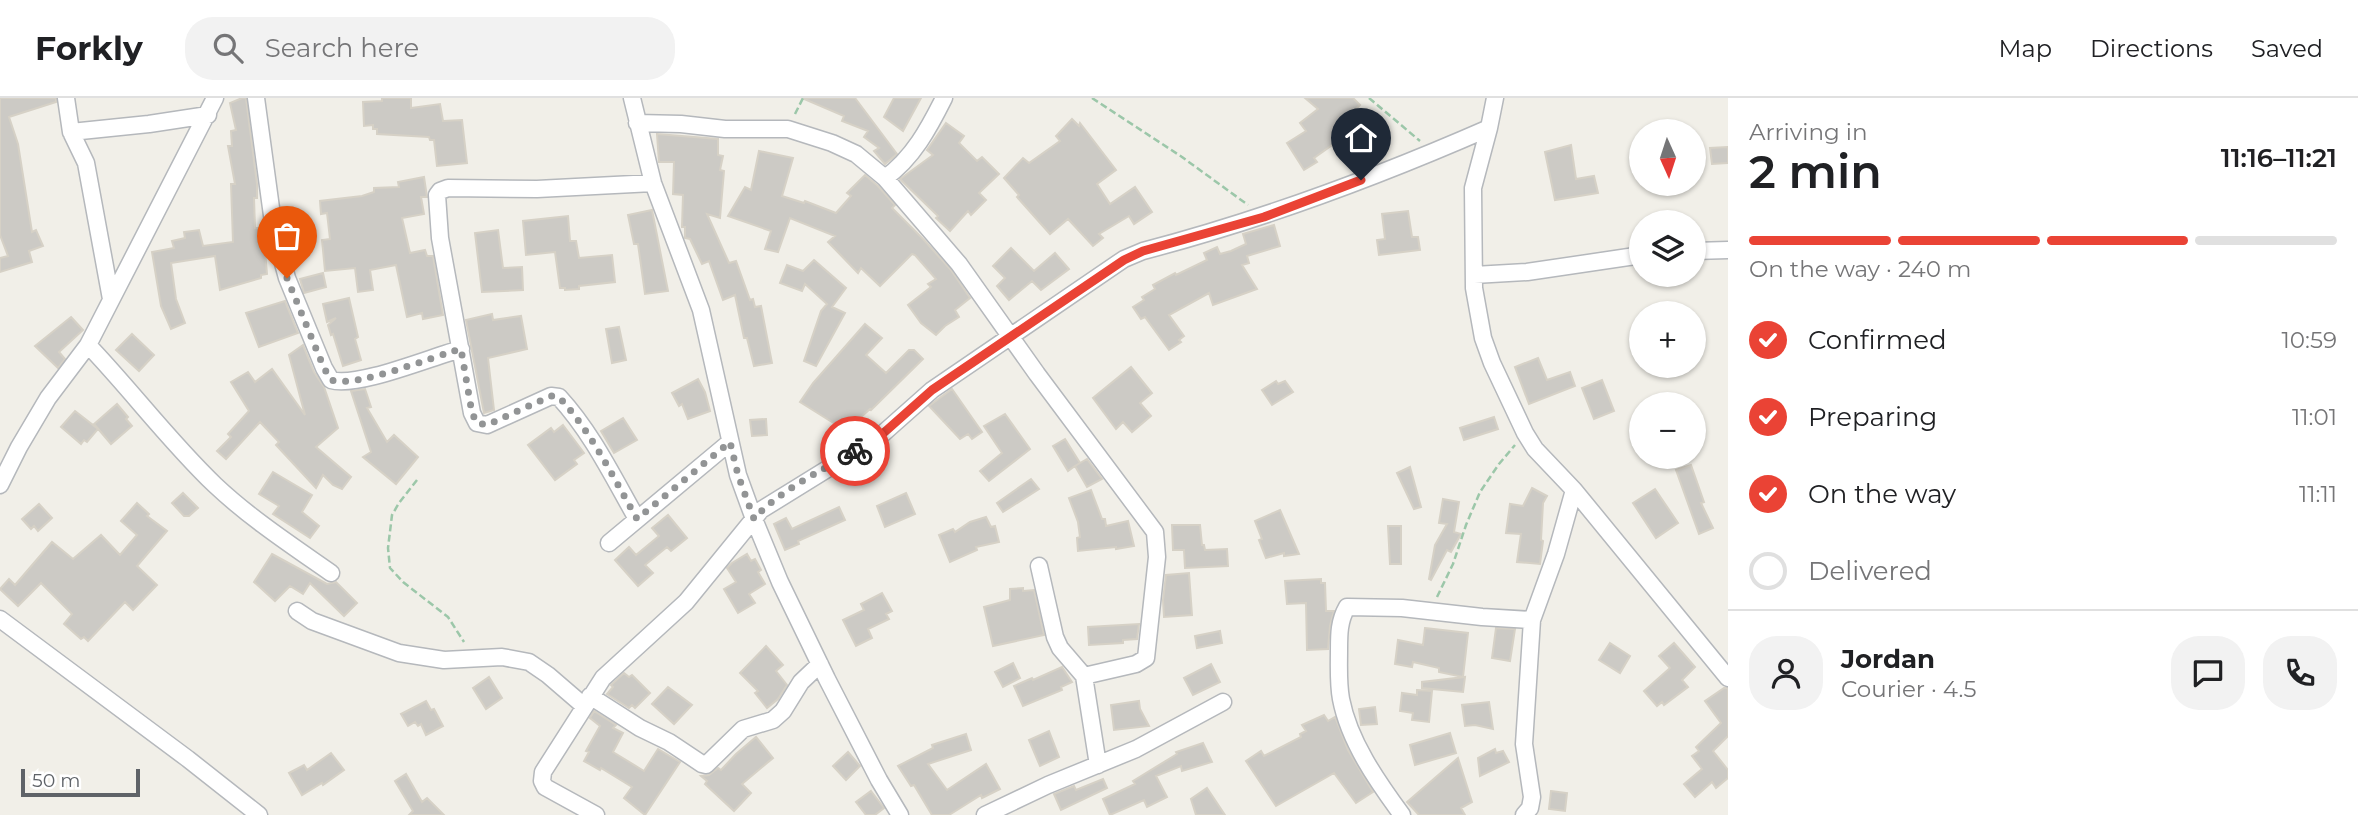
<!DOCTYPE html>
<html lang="en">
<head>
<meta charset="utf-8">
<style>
	body { margin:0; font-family:Montserrat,sans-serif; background:#f2f2f2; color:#202124; height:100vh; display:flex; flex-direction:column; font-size:26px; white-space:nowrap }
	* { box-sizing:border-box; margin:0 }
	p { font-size:23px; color:#757577 }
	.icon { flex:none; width:38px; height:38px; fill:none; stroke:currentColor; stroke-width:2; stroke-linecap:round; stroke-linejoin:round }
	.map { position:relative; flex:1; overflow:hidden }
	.panel { display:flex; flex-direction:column; background:#fff; width:630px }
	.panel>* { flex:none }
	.needle { width:46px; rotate:177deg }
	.buttons { position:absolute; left:1629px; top:21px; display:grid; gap:14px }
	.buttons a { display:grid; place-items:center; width:77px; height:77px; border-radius:50%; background:#fff; box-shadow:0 2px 5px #0004; font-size:35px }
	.scale { position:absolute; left:21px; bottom:18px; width:119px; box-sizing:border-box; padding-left:7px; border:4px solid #5f6368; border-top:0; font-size:19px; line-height:24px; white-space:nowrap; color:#5f6368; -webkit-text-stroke:5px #fff; paint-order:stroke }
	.pin { position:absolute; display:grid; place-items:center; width:60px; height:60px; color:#fff; margin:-72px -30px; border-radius:50% 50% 50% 0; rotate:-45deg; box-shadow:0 0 7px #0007 }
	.pin .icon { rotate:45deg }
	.courier { position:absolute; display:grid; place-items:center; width:70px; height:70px; margin:-35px; border:5px solid #ea4335; border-radius:50%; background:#fff; color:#222; box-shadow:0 2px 9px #0007 }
	.summary em { font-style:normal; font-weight:600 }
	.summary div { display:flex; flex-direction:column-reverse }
	.summary { display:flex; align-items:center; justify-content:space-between; height:119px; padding:0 21px }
	h1 { font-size:46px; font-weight:600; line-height:52px }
	.bar { display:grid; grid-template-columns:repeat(4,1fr); gap:10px 7px; align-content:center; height:84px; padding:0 21px }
	.bar i { height:9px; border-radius:5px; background:#e0e0e0 }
	.bar .current { background:#ea4335 }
	.bar p { grid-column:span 4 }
	.line { display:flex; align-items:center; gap:18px; padding:0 21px; border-top:2px solid #e0e0e0 }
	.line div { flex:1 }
	.round { display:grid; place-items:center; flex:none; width:74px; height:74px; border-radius:28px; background:#f2f2f2 }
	ol { padding:0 21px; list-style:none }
	li { display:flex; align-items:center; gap:21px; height:77px }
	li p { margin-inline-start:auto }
	li .icon { padding:7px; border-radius:50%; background:#ea4335; color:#fff; stroke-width:4 }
	li:last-child { color:#757577 }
	li i { width:38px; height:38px; border:4px solid #e0e0e0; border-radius:50% }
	header { display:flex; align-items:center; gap:42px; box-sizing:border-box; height:98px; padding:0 35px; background:#fff; border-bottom:2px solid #e0e0e0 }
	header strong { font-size:33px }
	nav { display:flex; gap:38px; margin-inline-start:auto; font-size:24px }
	.search { width:490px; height:63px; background:#f2f2f2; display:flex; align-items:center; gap:18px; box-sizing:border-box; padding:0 24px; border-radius:28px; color:#757577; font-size:26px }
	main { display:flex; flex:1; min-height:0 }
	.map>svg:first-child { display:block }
	.building { fill:#cccac5; stroke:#d6d1c6; stroke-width:2 }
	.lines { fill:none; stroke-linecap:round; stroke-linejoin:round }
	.street-casing { stroke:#b5b8bc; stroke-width:19 }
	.path { stroke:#9cc7a9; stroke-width:2.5; stroke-dasharray:7 3.5; stroke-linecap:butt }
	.street { stroke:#fff; stroke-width:16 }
	.done { stroke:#929495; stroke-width:7; stroke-dasharray:0 12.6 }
	.route { stroke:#ea4335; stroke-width:9 }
</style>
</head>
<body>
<header>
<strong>Forkly</strong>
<div class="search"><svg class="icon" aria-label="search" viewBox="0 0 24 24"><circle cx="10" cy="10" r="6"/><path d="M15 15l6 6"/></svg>Search here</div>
<nav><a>Map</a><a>Directions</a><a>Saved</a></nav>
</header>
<main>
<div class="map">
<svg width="1728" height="717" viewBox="0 0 1728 717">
	<rect width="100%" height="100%" fill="#f1efe8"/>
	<!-- building -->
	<path class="building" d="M0,0H56V4L9,19L18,46L32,134L36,132L43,148L29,153L32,164L0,174V160L8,158L0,137Z
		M242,0H246L257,86V100H254L255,130H263L267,176L261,177V180L220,192L215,158L171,165L176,201L185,225L171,231L161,208L152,154L174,150L172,143L185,140L184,134L199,132L203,148L233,144L231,86H235L228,48H232L231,33L236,32L230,5Z
		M382,0H411V10L440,6L443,23L462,22L467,65L437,68L434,42H430L429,39L377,36V31H373V27L364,28L363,4L382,3Z
		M802,0H855L897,56L885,66L874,53L879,50L864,39L868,33L842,23L844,18Z
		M894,0H921L903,33L884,19Z
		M1305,0H1353L1360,7L1343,24L1352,33L1314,60L1317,64L1304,72L1287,45L1306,33L1300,25L1318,11Z
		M1072,21L1079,28L1080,25L1116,72L1097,86L1110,106L1135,89L1152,114L1134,126L1129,118L1099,136L1103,140L1093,148L1068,121L1050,136L1017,99L1019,97L1004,80L1023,60L1029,65L1060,43L1056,38Z
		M946,25L964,38L959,45L977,63L982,59L999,76L979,95L986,102L971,117L968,113L950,133L936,120L938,118L900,81L933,57L927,52Z
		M657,36L718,41V57L723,58L720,72L724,73L720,120L707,116L729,165L736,163L750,202L753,201L755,209L761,208L772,265L754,268L747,240H744L735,197L723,202L709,163L702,166L690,141L685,140V129H682L683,97L673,96L674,64H659Z
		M1571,47L1576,81L1594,78L1598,95L1555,102L1545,54Z
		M1728,49V65L1712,66L1710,50Z
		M759,53L793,60L782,98L804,105L805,103L836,115L851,98L847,95L865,77L878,88L895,107L892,110L924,142L951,172L970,200L955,212L959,219L945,228L936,237L921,225L908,207L931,189L928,186L936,181L915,157L912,156L880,188L861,170L858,175L828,144L835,138L790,120L778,154L765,151L771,133L728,118L745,89L751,92Z
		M424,79L427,99H421L424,116L402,120L410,155L425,152L427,158H433L443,217L423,221L422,215L407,219L396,167L370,172L373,192L358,194L355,170L325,173L322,142L330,141L327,115L321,116L320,103L362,98L374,94V90L399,89L398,84Z
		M652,112L668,193L645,196L638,146H634L628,117Z
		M1408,113L1412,139H1418L1420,152L1379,157L1377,142L1385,141L1382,116Z
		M568,118L570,143H576L579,160L612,157L615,184L579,188V191L565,192V190H560L555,154L526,157L523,123Z
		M1274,127L1280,148L1247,158L1249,165L1242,167L1257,191L1213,207L1209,195L1169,217L1184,238L1179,242L1181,244L1169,252L1145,219L1141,221L1133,209L1144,202L1142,199L1155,191L1153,187L1175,175L1176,177L1207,162L1204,155L1217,149L1220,156L1231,153L1246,146L1243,136Z
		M498,132L503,170L522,169L523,192L482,194L475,135Z
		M1011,150L1034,173L1055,155L1069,171L1041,192L1032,183L1009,202L997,188L1005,180L993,168Z
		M814,162L846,190L832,209L845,215L816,268L804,263L821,213L827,206L805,186L802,193L780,185L787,167L803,173Z
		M323,175L326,189L304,195L300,181Z
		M349,200L358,239L355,241L361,262L343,268L333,236L331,237L328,227L336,220L327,224L323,206Z
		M285,203L298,235L259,249L246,215Z
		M492,216L493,222L521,218L527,251L488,260L494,312L484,315L466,222Z
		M71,219L83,232L59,254L65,261L58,270L35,248Z
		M865,226L882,240L866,257L886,275L909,252H914L923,261L871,312L870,311L851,328L848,324L843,331L800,304L813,285Z
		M619,229L626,262L612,265L606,231Z
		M132,236L154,257L139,273L116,252Z
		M303,247L314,274L324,289L338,330L316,349L351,379L342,391L333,387L323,377L316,390L276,347L279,344L260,324L226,361L217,353L231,339L228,336L249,313L231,284L248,274L255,284L272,271L305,317L289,257Z
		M1538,260L1547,282L1570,274L1575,288L1529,306L1515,269Z
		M1131,269L1152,295L1140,305L1151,318L1132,334L1123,324L1116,331L1093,300Z
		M698,281L705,294L710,313L688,321L682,306L679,308L672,295Z
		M1602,282L1614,313L1594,321L1582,290Z
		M1276,283L1278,286L1285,283L1293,294L1272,307L1262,292Z
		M365,291L371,309L367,310L387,344L394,337L418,359L396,386L363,359L371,354L351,293Z
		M952,291L982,334L972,341L968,336L960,341L929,308Z
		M117,306L128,319L126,321L132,328L111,346L94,326Z
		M75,313L98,331L87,344L84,342L81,346L61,329Z
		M1005,316L1030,351L989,383L980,373L1002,355L984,328Z
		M1494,319L1498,331L1464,342L1460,330Z
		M623,320L637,342L614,355L601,333Z
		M766,321L767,337L752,338L750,322Z
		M563,327L584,355L574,362L577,366L555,382L528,347L551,330L554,334Z
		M1065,341L1080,365L1075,368L1087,361L1102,381L1087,389L1075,368L1068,373L1053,348Z
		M1691,367L1704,404L1701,405L1713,430L1699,436L1676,372Z
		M1410,369L1421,409L1414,411L1397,375Z
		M273,374L312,397L302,414L319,428L310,440L273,416L279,408L259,396Z
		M1031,381L1039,391L1003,414L997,405Z
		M1532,390L1547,398L1543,405L1541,442L1543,443L1540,466L1517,464L1521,436L1506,435L1510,406L1523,408Z
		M1655,391L1678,425L1656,440L1633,405Z
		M1091,392L1102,421H1105L1106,428L1128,423L1134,448L1116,451V449L1078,453L1077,440L1080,439L1078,424L1069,400Z
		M183,395L198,410L189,418H184L172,405Z
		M906,395L915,416L885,429L877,408Z
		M1443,401L1459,404L1454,434L1461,436L1451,454L1447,452L1431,482L1429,481L1435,447L1447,426L1439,425Z
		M137,405L149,416L147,418L167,433L137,468L157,487L133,512L125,504L88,543L84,539L81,541L64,526L72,516L41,485L18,508L0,491L9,481L15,487L52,444L73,461L101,437L120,457L137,437L121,423Z
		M39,406L52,420L38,433L34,428L31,431L22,421Z
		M839,409L845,422L798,443L799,446L785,452L774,426L786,420L792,431Z
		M1280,412L1299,456L1284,458V455L1266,460L1259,442L1262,441L1255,423Z
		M668,417L687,440L671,453L667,449L645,467L653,475L638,488L615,462L629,449L636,457L659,438L652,430Z
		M986,419L991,429L995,428L999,444L976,449L977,452L950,464L939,437L953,431L955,434L970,424Z
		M1172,427H1200L1202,447H1204L1205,452L1227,451L1228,468L1185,470L1184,452H1173Z
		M1388,428H1401V466H1390Z
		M272,456L327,486L336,484L357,505L344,518L310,485L303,496L290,488L275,503L254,484Z
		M747,456L751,463L755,461L761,472L758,474L765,486L749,496L755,505L738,515L724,491L736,484L727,470L732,465Z
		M1189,475L1192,517L1164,519L1163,502L1166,477Z
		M1321,481V485H1325L1326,513H1334L1330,528L1328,551L1307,552L1306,505L1287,506L1285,483Z
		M1023,490V493L1034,492L1044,537L993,548L984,509L1010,502V491Z
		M882,495L892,513L886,516L889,521L868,531L872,540L856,548L843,522L864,512L861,506Z
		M1139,526L1137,541L1123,542V545L1089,547L1088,529Z
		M1425,530L1468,535L1463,579L1439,574V570L1413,564L1412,569L1395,566L1398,542L1423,547Z
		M1496,530L1515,531L1510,563L1492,560Z
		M1220,533L1222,545L1197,550L1195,538Z
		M1610,545L1630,558L1620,575L1599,562Z
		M1674,545L1695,569L1682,582L1688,589L1664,607L1662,604L1657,608L1644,593L1670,570L1659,558Z
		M766,548L783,567L776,573L787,587L778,601L767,610L755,595L758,593L740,575Z
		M1013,565L1020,580L1003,589L995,574Z
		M1211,566L1220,584L1193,597L1184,580Z
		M1062,569L1072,584L1061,589L1062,592L1023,608L1014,588L1032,580L1033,582Z
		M624,575L629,579L632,577L650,595L635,610L632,607L629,610L607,596L613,589L611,587Z
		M489,579L502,600L486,611L473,590Z
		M1465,579L1463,594L1422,590V584Z
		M668,589L692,607L674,626L652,606Z
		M1724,590H1728V638L1713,653L1728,672V680L1716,690L1712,684L1695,699L1684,686L1702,671L1692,658L1699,653L1696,649L1721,625L1705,603Z
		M1417,592L1432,593L1429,624L1412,622L1413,615L1400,613L1402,595L1417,597Z
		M426,603L431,612L434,611L443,628L426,637L421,626L418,628L415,624L408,628L401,616Z
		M1139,603L1140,611L1149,628L1114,632L1111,607Z
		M1489,604L1493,631L1475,627L1465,628L1462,607Z
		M1375,609L1377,626L1361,627L1359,611Z
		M594,613L616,627L613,630L623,635L613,654L644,673L658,651L680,664L645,717L624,700L632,689L601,670L600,672L584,663L589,654L586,653L600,628L590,620Z
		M1324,617L1328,623L1335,619L1348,652L1373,694L1356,705L1334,675L1276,708L1246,663L1261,653L1264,658L1301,639L1300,636L1306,633L1302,627Z
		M1049,633L1059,659L1040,668L1029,642Z
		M1450,635L1456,655L1415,667L1410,647Z
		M966,636L971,652L928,666L947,692L986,666L1000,691L982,700L981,697L949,717H932L914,687L911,688L898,668L933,650L932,647Z
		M756,639L773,660L742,686L751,695L734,713L705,686L707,683L701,678L709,677L718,670L721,672L736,656Z
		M1203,645L1212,664L1182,673L1181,668L1156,678L1167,699L1147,709L1144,702L1110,717L1103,701L1135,686L1133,683L1177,656L1176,654Z
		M1495,651L1496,655L1503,653L1509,664L1480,678L1478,660Z
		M848,654L860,668L846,682L833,668Z
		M331,655L344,672L323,687L322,685L302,697L289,675L304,667L307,672Z
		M1458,660L1472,704L1461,710L1465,717H1419L1407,704Z
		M406,676L422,704L427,700L444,717H409L413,713L395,683Z
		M1103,681L1107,690L1061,712L1054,696L1074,688L1076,692Z
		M1207,690L1225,717H1196L1191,701Z
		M871,693L884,710L875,717H866L856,704Z
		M1551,693L1567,695L1565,713L1549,711Z"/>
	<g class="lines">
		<defs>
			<path id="street" d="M66,0L71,34L86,65L111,201
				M256,0L274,132L287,180L324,270L331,282C357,290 431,259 461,251
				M632,0L653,85L701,212L738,377L754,421L780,484L827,581L879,682L900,717
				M1495,0L1489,30L1473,90L1474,190L1483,240L1492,265L1525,335L1535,351L1574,392L1728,580
				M637,25L681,26L725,31H788L832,45L856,56L885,80L959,166L1037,276L1155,434L1157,459L1146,560L1136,566L1084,578
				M71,34L149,26L208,17
				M885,80C913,60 929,30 944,0
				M1694,153L1728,152
				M1474,177L1527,174L1642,157
				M88,247C132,293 169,343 215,387C250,420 291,447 331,475
				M0,387L19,349L48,300L88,247L215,0
				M637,421C613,379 592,335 559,299L551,298L487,327L477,325L472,315L440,140L437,97L440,93L448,90L537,91L653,85
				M609,445L730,344
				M1039,468L1055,539L1060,550L1084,578L1098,667
				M297,513L312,523L399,555L444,562L502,559L529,564L548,577L584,608
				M0,521L188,661L259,717
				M590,598L640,630L669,644L702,666L706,667L743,631L773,622L783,613L801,584L820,566
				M596,717L545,689L542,683L543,674L603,580L686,504L761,412L879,339L932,292L1124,161L1143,153C1262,122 1377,79 1489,30
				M985,717L1048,687L1136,651L1223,604
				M1402,717C1377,683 1349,643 1341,601C1338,585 1339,568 1339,552C1339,536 1339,523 1347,509L1402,510L1482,519L1532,522
				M1524,717L1530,710L1532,699L1524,646L1532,522L1556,456L1574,392"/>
		</defs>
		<!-- street casing -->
		<use href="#street" class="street-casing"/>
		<!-- path -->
		<path class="path" d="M1092,0L1182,59L1248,107
			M1369,0L1420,43
			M795,16L803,0
			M417,382L399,405L392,417L388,450L390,470L403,484L448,519L464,544
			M1437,499L1453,466L1466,427L1480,394L1499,366L1515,347"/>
		<!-- street -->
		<use href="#street" class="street"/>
	</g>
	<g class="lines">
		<!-- done -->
		<path class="done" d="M287,180L324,270L331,282C357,290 431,259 461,251L472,315L477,325L487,327L551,298L559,299C592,335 613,379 637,421L730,344L738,377L754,421C778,393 823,372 855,353"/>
		<!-- route -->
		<path class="route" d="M855,353L879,339L932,292L1124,162L1143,153L1264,119L1361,82"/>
	</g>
</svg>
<div class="buttons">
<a><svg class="needle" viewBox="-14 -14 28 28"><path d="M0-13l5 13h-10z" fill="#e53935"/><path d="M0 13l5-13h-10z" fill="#757577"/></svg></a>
<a><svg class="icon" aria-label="layers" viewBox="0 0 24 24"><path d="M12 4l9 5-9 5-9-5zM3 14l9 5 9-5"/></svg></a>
<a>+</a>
<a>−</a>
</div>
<div class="scale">50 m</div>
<div class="pin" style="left:287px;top:180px;background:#ea580c"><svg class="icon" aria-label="bag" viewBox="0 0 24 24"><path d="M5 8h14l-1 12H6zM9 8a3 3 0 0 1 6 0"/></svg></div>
<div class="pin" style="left:1361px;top:82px;background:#1f2937"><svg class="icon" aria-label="home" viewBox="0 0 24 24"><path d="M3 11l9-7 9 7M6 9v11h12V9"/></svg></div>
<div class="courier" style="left:855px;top:353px"><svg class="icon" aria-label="bike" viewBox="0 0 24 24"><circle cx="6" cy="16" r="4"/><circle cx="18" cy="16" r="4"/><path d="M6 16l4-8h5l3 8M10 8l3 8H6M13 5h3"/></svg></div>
</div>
<section class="panel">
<div class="summary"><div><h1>2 min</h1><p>Arriving in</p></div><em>11:16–11:21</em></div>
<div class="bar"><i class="current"></i><i class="current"></i><i class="current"></i><i></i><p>On the way · 240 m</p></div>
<ol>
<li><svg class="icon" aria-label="check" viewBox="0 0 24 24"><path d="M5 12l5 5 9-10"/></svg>Confirmed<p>10:59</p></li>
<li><svg class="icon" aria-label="check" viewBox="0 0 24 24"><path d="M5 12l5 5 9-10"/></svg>Preparing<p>11:01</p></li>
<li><svg class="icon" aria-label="check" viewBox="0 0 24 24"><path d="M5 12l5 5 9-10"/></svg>On the way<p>11:11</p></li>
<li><i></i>Delivered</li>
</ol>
<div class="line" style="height:126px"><a class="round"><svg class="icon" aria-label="person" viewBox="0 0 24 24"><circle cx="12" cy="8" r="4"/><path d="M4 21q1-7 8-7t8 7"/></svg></a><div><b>Jordan</b><p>Courier · 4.5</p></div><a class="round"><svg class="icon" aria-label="chat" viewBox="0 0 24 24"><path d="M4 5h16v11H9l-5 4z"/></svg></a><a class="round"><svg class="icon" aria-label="phone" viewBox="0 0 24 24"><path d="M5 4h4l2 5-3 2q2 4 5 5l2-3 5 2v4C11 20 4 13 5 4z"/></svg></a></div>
</section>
</main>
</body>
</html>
